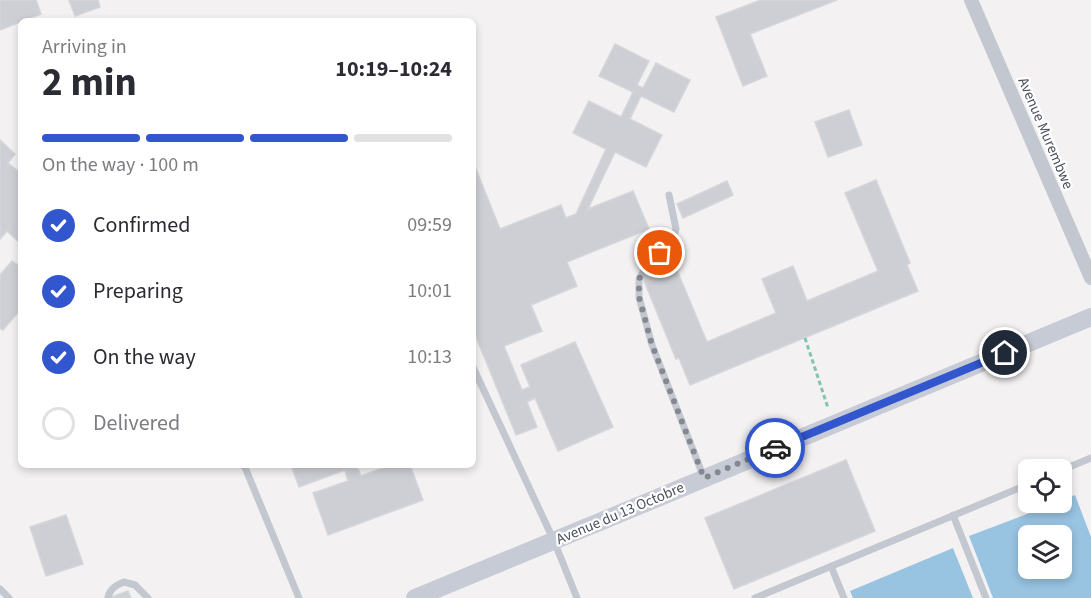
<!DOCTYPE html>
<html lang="en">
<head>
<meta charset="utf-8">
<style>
	body { margin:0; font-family:"Source Sans 3",sans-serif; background:#f7f7f7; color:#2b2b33; height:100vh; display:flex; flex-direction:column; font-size:22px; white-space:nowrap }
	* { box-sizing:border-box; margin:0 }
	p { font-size:20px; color:#7c7c81 }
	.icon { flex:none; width:33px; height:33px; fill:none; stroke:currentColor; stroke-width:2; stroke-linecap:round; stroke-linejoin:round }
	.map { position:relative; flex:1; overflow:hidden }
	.side { position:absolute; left:18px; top:18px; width:458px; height:450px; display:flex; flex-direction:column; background:#fff; border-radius:9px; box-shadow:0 3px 9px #0003 }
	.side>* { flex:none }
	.buttons { position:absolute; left:1018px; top:459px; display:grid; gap:12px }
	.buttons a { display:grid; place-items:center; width:54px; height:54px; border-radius:9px; background:#fff; box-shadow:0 3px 9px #0003; font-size:30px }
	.pin { position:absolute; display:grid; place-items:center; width:51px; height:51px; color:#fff; margin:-26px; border:3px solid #fff; border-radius:50%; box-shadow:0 2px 6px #0007 }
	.courier { position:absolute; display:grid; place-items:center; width:60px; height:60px; margin:-30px; border:4px solid #3156cd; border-radius:50%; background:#fff; color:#222; box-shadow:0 2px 8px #0007 }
	.head em { font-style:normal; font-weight:700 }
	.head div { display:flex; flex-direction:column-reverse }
	.head { display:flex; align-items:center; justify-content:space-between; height:102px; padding:0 24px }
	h1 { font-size:39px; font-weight:700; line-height:45px }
	.bar { display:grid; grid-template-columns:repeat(4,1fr); gap:9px 6px; align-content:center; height:72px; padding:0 24px }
	.bar i { height:8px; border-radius:4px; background:#e1e1e2 }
	.bar .current { background:#3156cd }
	.bar p { grid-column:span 4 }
	ol { padding:0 24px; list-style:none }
	li { display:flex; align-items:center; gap:18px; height:66px }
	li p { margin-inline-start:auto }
	li .icon { padding:6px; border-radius:50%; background:#3156cd; color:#fff; stroke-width:4 }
	li:last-child { color:#7c7c81 }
	li i { width:33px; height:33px; border:3px solid #e1e1e2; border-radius:50% }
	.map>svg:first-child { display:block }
	.water { fill:#98c3e1; fill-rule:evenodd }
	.building { fill:#cecfd4; stroke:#d5d6db; stroke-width:1.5 }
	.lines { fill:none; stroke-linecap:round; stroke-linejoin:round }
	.path { stroke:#81c4b0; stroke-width:3; stroke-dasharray:4.5 3; stroke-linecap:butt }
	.lane { stroke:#c3c8d0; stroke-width:7 }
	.street { stroke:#c3c8d0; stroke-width:14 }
	.secondary { stroke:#c6cbd6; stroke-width:18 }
	.done { stroke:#868890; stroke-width:6; stroke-dasharray:0 10.8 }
	.route { stroke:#3156cd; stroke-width:8 }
	.labels { text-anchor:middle; stroke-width:4.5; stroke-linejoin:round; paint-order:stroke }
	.street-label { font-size:15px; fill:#4b505c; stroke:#fff }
</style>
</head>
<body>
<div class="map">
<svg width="1091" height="598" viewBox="0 0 1091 598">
	<rect width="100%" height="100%" fill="#f3f1f1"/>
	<!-- water -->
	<path class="water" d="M1075,495L1091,537V598H993L969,536L1056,503L1062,502V500ZM1029,536H1062V568H1029Z
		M953,548L973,598H853L850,591Z"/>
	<!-- building -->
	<path class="building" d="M0,0H36L41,14L0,30Z
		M69,0H98L100,7L75,16Z
		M761,0H837L750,34L767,76L743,86L716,17Z
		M615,44L649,61L637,85L643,88L656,63L690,80L674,112L641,96L630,119L662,135L646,167L615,152L588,209L633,191L649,229L567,262L577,286L531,305L542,331L504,346L522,390L530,387L521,365L575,342L613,427L558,451L535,398L527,402L537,427L516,435L472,327V159L500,229L561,205L566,218L576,214L606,149L573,133L589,101L621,117L633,92L599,76Z
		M849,110L862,145L828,157L815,122Z
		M0,140L15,154L8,163L18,171L21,167V244L7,231L0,239Z
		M876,180L910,263L907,265L918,291L690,385L679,358L676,359L642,276L674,263L707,342L776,313L762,279L793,266L807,301L878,271L845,193Z
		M727,181L733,195L683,218L677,204Z
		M12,261L21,267V309L3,330L0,328V275Z
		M846,460L875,531L734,589L705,518Z
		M291,465H359L357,466L361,476L391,465H410L423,500L328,535L313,493L348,481L345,470L299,487Z
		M66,515L83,564L46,576L30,527Z
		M128,591L131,598H112L111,597Z"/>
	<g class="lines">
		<!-- path -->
		<path class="path" d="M805,338L828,408"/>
		<!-- lane -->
		<path class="lane" d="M669,195L676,229L672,242L647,265L639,279V297L652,345L704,478
			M472,365L554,541L577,598
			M244,465L299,598
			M1062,470L1091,458
			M953,515L986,598
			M831,566L844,598
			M0,589L9,598
			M108,598C109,589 116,585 124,582L135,585L148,598
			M755,598L1029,484"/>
		<!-- street -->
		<path class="street" d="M971,0L1091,278"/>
		<!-- secondary -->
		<path class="secondary" d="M415,598C641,506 866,410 1091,317"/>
	</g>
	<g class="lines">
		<!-- done -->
		<path class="done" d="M660,253L647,265L639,279V297L652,345L704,478L775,448"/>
		<!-- route -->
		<path class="route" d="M775,448L1005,353"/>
	</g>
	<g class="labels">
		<!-- street labels -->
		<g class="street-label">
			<text transform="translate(1046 133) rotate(67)" y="5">Avenue Murembwe</text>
			<text transform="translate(620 513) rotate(-23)" y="5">Avenue du 13 Octobre</text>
		</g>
	</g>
</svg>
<div class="buttons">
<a><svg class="icon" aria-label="locate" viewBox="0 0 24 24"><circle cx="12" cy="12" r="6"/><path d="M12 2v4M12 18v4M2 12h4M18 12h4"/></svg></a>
<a><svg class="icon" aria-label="layers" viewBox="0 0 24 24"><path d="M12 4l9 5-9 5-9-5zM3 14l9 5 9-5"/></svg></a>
</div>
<div class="pin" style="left:660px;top:253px;background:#ea580c"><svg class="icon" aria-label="bag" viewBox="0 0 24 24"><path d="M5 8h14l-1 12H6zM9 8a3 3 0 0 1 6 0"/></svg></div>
<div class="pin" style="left:1005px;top:353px;background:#1f2937"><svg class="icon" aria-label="home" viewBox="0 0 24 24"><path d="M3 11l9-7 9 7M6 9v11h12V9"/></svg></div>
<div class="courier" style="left:775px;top:448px"><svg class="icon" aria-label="car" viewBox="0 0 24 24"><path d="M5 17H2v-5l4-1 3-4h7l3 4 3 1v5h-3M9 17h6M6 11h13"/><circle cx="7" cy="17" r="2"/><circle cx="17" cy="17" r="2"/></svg></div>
<section class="side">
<div class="head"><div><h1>2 min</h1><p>Arriving in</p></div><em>10:19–10:24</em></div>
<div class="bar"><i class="current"></i><i class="current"></i><i class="current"></i><i></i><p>On the way · 100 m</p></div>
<ol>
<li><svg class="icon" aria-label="check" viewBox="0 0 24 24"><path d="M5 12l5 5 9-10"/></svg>Confirmed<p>09:59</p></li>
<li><svg class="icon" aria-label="check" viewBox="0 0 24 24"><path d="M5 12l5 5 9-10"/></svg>Preparing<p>10:01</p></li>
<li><svg class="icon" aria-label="check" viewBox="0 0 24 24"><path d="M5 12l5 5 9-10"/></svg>On the way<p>10:13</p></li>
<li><i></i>Delivered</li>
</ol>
</section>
</div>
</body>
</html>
